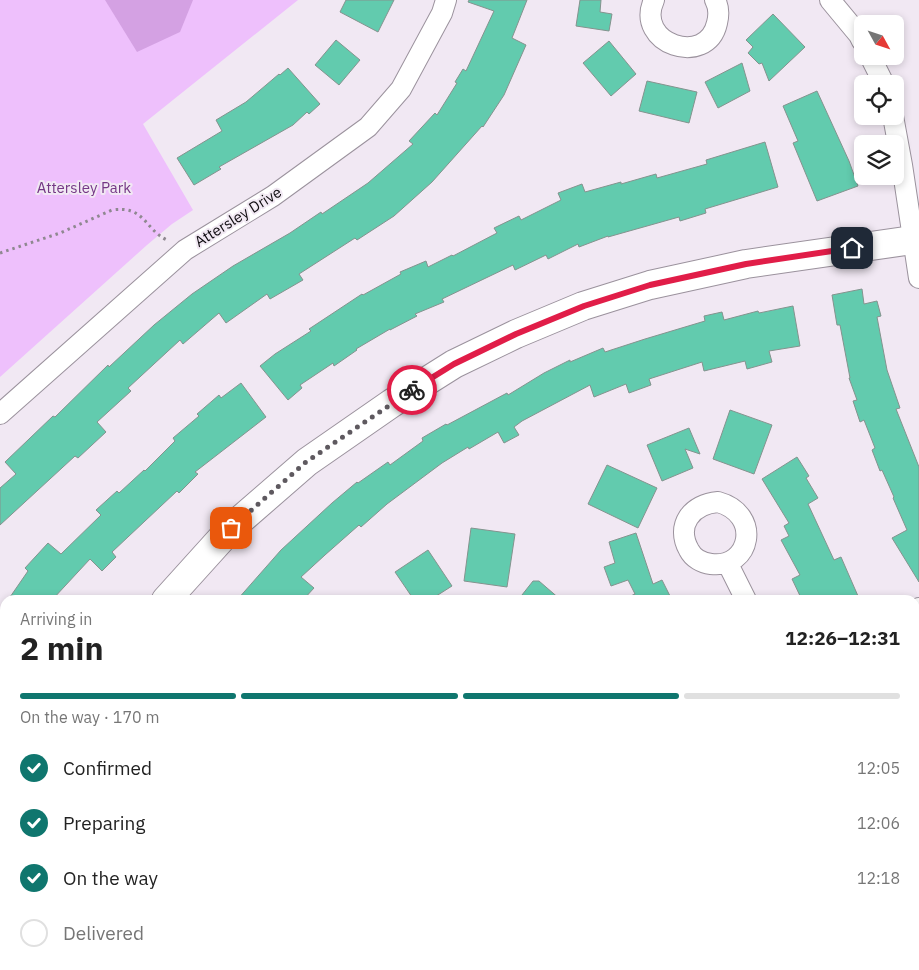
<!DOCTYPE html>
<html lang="en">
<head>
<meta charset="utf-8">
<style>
	body { margin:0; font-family:"IBM Plex Sans",sans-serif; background:#f2f2f2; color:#222; height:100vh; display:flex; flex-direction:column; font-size:19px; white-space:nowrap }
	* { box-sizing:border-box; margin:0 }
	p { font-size:16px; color:#767676 }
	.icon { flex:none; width:28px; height:28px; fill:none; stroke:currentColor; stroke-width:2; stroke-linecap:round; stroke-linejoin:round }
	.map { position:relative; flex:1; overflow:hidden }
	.details { position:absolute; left:0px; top:595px; width:920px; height:375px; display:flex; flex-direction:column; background:#fff; border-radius:15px 15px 0 0; box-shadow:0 2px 8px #0003 }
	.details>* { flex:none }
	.needle { width:32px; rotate:130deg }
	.controls { position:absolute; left:854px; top:15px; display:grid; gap:10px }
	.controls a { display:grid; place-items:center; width:50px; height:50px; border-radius:8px; background:#fff; box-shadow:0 2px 8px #0003; font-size:25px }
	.pin { position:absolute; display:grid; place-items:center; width:42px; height:42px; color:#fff; margin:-21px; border-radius:10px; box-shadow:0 2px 8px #0006 }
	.courier { position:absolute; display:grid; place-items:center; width:50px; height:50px; margin:-25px; border:4px solid #e11d48; border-radius:50%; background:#fff; color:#222; box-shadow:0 1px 6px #0007 }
	.overview em { font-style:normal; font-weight:800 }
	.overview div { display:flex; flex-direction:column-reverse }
	.overview { display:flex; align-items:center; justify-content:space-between; height:85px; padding:0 20px }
	h1 { font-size:32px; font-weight:800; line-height:38px }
	.bar { display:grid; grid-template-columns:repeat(4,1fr); gap:8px 5px; align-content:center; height:60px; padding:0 20px }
	.bar i { height:6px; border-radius:4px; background:#e0e0e0 }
	.bar .current { background:#0f766e }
	.bar p { grid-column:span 4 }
	ol { padding:0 20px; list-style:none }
	li { display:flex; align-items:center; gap:15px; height:55px }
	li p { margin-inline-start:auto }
	li .icon { padding:5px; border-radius:50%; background:#0f766e; color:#fff; stroke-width:4 }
	li:last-child { color:#767676 }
	li i { width:28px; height:28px; border:2px solid #e0e0e0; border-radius:50% }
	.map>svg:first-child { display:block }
	.green { fill:#eec0fc }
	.forest { fill:#d4a1e3 }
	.building { fill:#62cbae; stroke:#84938e }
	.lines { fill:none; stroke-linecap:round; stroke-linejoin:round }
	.street-casing { stroke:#9b929d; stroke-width:22 }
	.secondary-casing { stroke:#9b929d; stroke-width:30 }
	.path { stroke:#8f8890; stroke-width:3; stroke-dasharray:2.5 4; stroke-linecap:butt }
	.street { stroke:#fff; stroke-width:20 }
	.secondary { stroke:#fff; stroke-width:28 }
	.done { stroke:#5e595f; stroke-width:5; stroke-dasharray:0 9 }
	.route { stroke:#e11d48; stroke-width:6 }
	.labels { text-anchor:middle; stroke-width:4; stroke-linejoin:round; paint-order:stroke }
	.park-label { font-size:15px; fill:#743785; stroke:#f1e8f3 }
	.street-label { font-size:15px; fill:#0f0c10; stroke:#f1e8f3 }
</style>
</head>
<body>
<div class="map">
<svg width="919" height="970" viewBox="0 0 919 970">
	<rect width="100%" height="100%" fill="#f1e8f3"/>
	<!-- green -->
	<path class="green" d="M0,0H298L143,124L193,210L172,224L147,245L0,377Z"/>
	<!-- forest -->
	<path class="forest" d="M105,0H193L180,32L137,52Z"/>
	<!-- building -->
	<path class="building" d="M346,0H394L378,32L340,12Z
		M469,0H527L512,38L526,45L504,95L483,127L482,126L432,182L394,216L357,240L355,238L299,274L303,280L270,299L267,294L226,323L219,313L183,344L180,340L128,388L131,391L97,422L106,432L78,458L75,456L0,525V488L16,474L5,462L53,416L55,417L108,365L109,367L154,325L192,294L233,266L290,233L321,212L322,214L368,183L413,144L409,141L435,113L437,115L457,83L455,82L463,69L466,71L494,11L468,2Z
		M580,0H601L600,12L612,14L609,31L576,26Z
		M773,14L805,47L769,81L762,63L759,64L748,53L753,47L746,40Z
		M336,40L360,60L339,85L315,65Z
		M609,41L636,74L611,96L583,63Z
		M742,63L750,91L718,108L705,82Z
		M288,68L320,104L309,114L307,112L293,125L219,167L221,169L194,185L177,158L222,131L216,120L246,102L279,74L280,75Z
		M647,81L697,92L689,123L639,111Z
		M817,91L849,161L858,186L817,201L793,143L798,141L783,106Z
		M765,142L778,187L705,209L706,213L680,221L679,217L608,237V236L579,247L578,244L548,259L546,255L515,270L513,265L442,299L444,302L415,314L417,316L390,330V329L356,349L357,350L334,366L333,363L300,385L302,388L288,400L260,366L275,354L311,331L309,329L362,294L363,295L401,274L400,272L426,261L428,267L452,255L453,256L497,233L494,228L519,216L521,220L561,200L558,193L582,184L585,192L621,182V184L656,174L657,178L707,164L706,160Z
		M862,289L864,304L877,301L881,316L877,317L887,370L900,408L896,409L919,467V582L892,538L907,530L893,498L894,497L882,470L880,471L872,450L875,448L864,420L860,422L853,401L857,400L849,378H850L840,325H837L832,295Z
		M793,306L800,346L769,351L772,362L747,369L745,361L704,371L702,362L649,379L651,385L629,393L626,384L594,397L590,385L522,421L514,427L519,435L504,443L498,432L469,449L468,447L442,463L387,504L361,527L359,525L325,555L301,577L314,588L303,600H237L281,550L332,503L357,482L358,483L388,462L390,465L423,441L422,438L446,424L447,425L507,393L508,395L544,373L570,360V362L603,348L605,352L645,339L705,321L704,316L722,312L724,320L758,311L759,313Z
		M241,383L266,417L195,472L198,474L179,493L177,491L112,552L116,557L102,571L90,559L52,600H8L28,571L25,568L48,543L61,554L101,515L96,510L117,491L119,493L144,470L145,471L175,441L173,438L199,416L197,414L219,395L221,398Z
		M730,410L772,425L754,474L713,459Z
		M689,428L700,454L685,449L693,468L662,481L647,445Z
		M797,457L809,476L806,478L818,498L808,504L834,560L841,557L858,596L850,600H802L792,579L800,575L781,540L789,536L784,526L789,523L762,479Z
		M607,465L657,488L638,528L588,504Z
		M471,528L515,534L507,587L464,581Z
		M636,533L653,584L662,580L672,600H622L635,594L628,580L611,586L604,567L615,563L609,542Z
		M428,550L452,586L430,600H414L395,572Z
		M533,581H539L561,600H518Z"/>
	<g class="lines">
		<defs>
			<path id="street" d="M654,0C634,44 707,68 717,23C719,15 719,7 715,0
				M830,0L859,35L862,41
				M870,56L884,84
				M893,116L902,165L919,278
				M0,414L185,250L273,196L368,127L401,89L442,13L446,0
				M718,502C762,514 751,569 711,564C702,563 693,558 689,550C675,525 692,504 718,502Z
				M728,564L746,600
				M915,610L919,608
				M894,970L904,965"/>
			<path id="secondary" d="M166,600L231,528L307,462L392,403L454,364L516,334L583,306L650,285L746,264L919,239
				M0,880L5,868"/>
		</defs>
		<!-- street casing -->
		<use href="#street" class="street-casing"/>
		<!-- secondary casing -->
		<use href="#secondary" class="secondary-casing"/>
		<!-- path -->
		<path class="path" d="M0,253L60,233L112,210C145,205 145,230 167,240"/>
		<!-- street -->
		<use href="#street" class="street"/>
		<!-- secondary -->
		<use href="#secondary" class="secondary"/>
	</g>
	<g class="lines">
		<!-- done -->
		<path class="done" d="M231,528L306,462L412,390"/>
		<!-- route -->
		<path class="route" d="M412,390L454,364L516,334L584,306L650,285L746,264L852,248"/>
	</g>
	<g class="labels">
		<!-- park labels -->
		<g class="park-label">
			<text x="84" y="193">Attersley Park</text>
		</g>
		<!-- street labels -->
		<g class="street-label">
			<text transform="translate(238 217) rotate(-32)" y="5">Attersley Drive</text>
		</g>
	</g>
</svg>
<div class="controls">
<a><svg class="needle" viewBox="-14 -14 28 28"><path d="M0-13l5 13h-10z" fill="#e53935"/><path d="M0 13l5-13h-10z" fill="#767676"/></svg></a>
<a><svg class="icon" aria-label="locate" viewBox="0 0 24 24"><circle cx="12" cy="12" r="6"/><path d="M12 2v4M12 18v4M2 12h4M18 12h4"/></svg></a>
<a><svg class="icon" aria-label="layers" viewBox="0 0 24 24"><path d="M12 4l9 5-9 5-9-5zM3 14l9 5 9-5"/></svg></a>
</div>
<div class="pin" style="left:231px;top:528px;background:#ea580c"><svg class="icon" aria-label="bag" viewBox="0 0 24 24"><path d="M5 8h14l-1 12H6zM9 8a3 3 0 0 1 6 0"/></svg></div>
<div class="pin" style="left:852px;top:248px;background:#1f2937"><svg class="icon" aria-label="home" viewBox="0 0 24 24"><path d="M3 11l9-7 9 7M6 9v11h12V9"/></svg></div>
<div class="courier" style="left:412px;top:390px"><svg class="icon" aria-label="bike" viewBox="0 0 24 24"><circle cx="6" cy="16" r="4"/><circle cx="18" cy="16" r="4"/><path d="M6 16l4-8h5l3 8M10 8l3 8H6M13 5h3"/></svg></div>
<section class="details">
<div class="overview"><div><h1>2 min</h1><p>Arriving in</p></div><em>12:26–12:31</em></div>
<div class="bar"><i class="current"></i><i class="current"></i><i class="current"></i><i></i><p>On the way · 170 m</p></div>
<ol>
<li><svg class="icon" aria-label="check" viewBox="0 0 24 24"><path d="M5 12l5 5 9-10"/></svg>Confirmed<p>12:05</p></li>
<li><svg class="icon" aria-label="check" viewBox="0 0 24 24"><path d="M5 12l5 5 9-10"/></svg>Preparing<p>12:06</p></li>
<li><svg class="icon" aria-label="check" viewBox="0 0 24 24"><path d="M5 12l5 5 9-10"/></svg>On the way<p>12:18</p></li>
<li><i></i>Delivered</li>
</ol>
</section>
</div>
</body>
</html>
